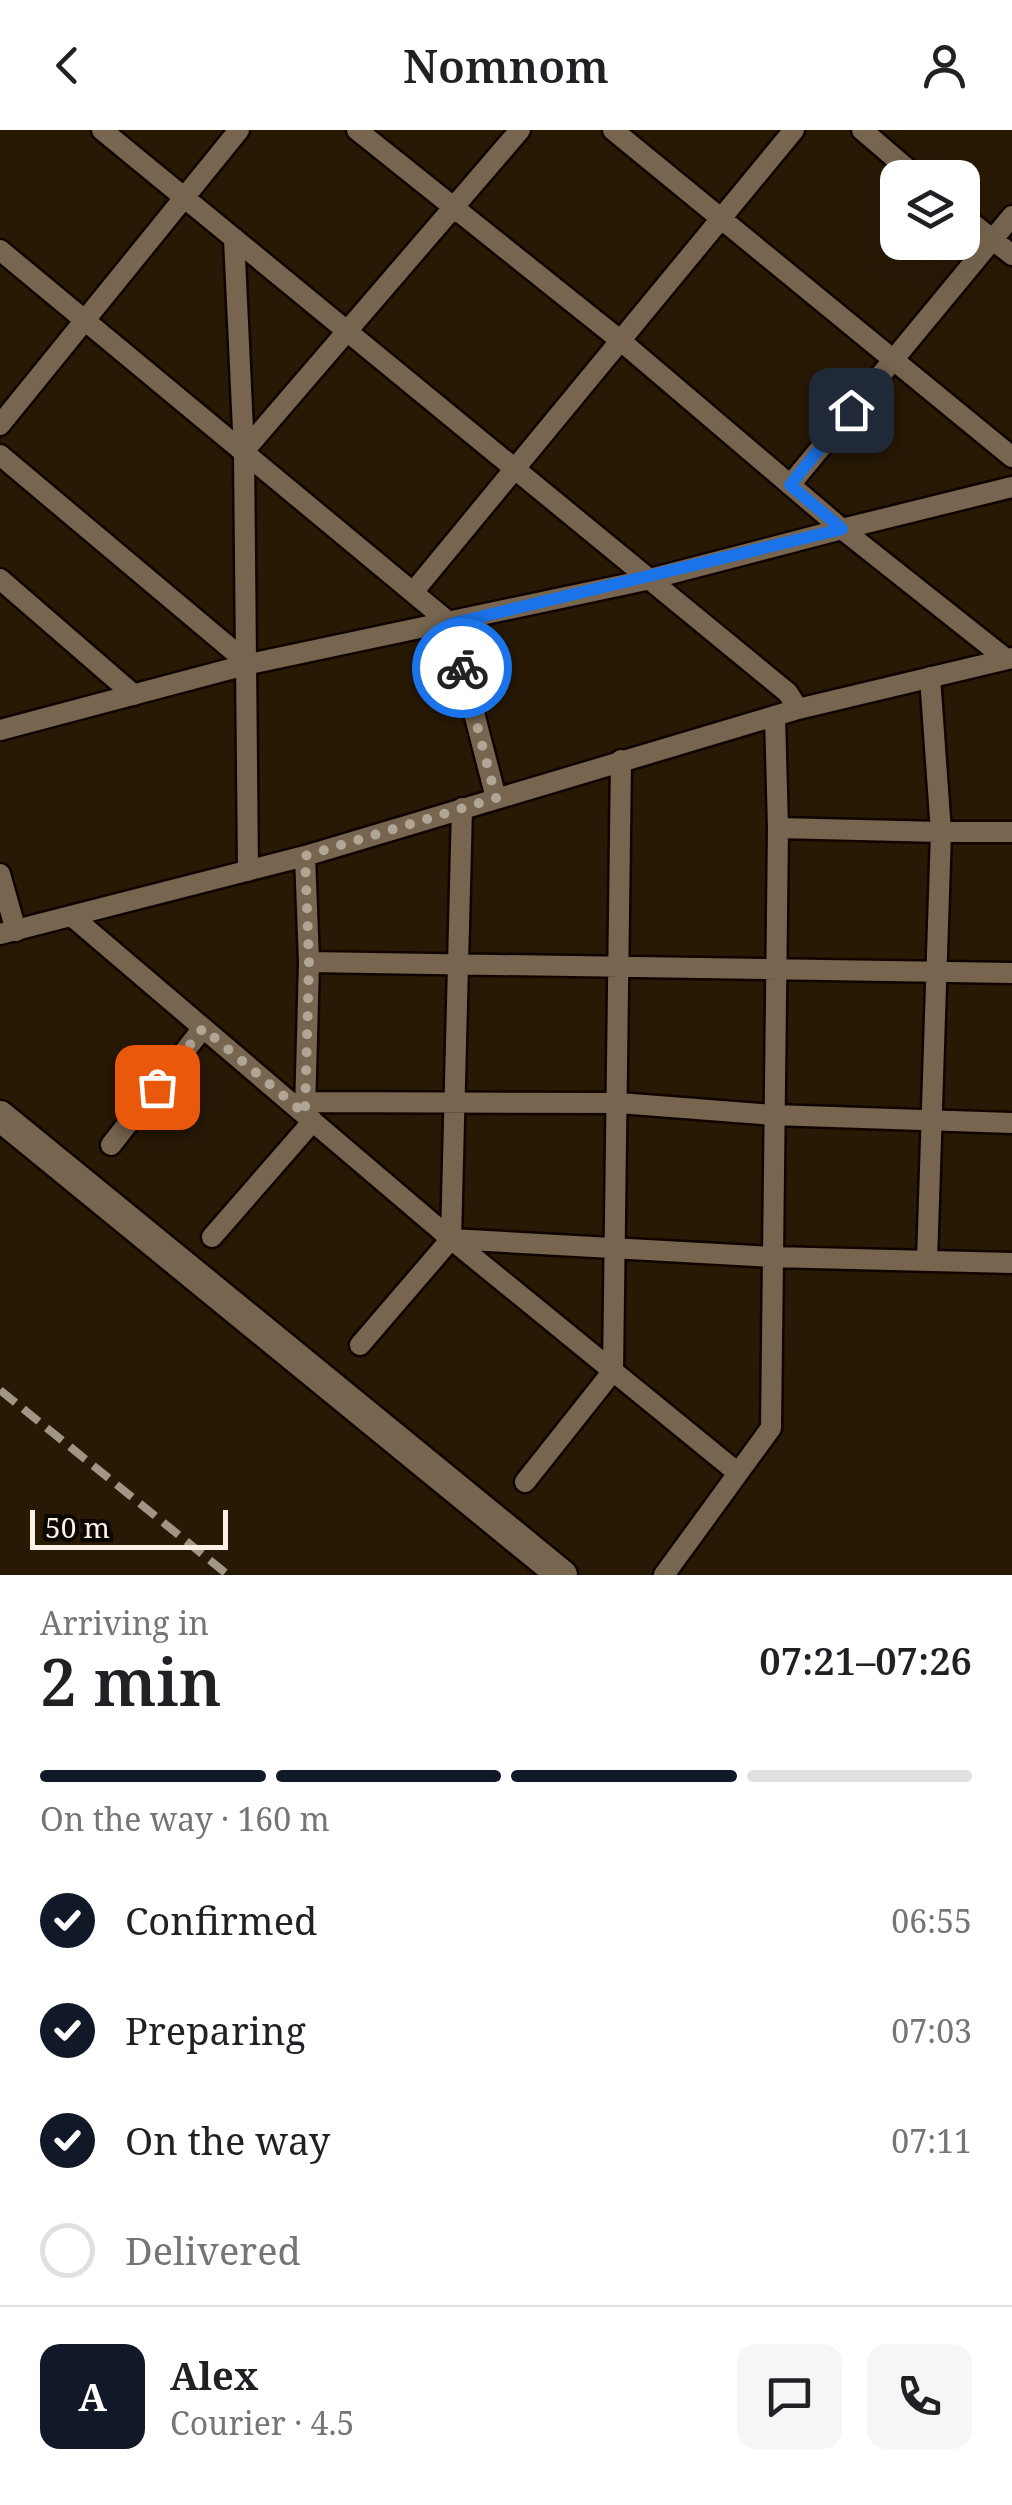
<!DOCTYPE html>
<html lang="en">
<head>
<meta charset="utf-8">
<style>
	body { margin:0; font-family:"Noto Serif",serif; background:#f6f6f6; color:#202124; height:100vh; display:flex; flex-direction:column; font-size:38px; white-space:nowrap }
	* { box-sizing:border-box; margin:0 }
	p { font-size:32px; color:#757577 }
	.icon { flex:none; width:55px; height:55px; fill:none; stroke:currentColor; stroke-width:2; stroke-linecap:round; stroke-linejoin:round }
	.map { position:relative; height:1445px; overflow:hidden }
	.sheet { display:flex; flex-direction:column; background:#fff; flex:1 }
	.sheet>* { flex:none }
	.buttons { position:absolute; left:880px; top:30px; display:grid; gap:20px }
	.buttons a { display:grid; place-items:center; width:100px; height:100px; border-radius:20px; background:#fff; box-shadow:0 10px 40px #0002; font-size:50px }
	.scale { position:absolute; left:30px; bottom:25px; width:198px; box-sizing:border-box; padding-left:10px; border:5px solid #fbf1e4; border-top:0; font-size:28px; line-height:35px; white-space:nowrap; color:#fbf1e4; -webkit-text-stroke:8px #0c0601; paint-order:stroke }
	.pin { position:absolute; display:grid; place-items:center; width:85px; height:85px; color:#fff; margin:-42px; border-radius:20px; box-shadow:0 5px 15px #0006 }
	.courier { position:absolute; display:grid; place-items:center; width:100px; height:100px; margin:-50px; border:8px solid #1a73e8; border-radius:50%; background:#fff; color:#222; box-shadow:0 2px 12px #0007 }
	.head em { font-style:normal; font-weight:600 }
	.head div { display:flex; flex-direction:column-reverse }
	.head { display:flex; align-items:center; justify-content:space-between; height:170px; padding:0 40px }
	h1 { font-size:65px; font-weight:600; line-height:75px }
	.bar { display:grid; grid-template-columns:repeat(4,1fr); gap:15px 10px; align-content:center; height:120px; padding:0 40px }
	.bar i { height:12px; border-radius:8px; background:#e0e0e0 }
	.bar .on { background:#111827 }
	.bar p { grid-column:span 4 }
	.line { display:flex; align-items:center; gap:25px; padding:0 40px; border-top:2px solid #e0e0e0 }
	.line div { flex:1 }
	.round { display:grid; place-items:center; flex:none; width:105px; height:105px; border-radius:20px; background:#f6f6f6 }
	ol { padding:0 40px; list-style:none }
	li { display:flex; align-items:center; gap:30px; height:110px }
	li p { margin-inline-start:auto }
	li .icon { padding:10px; border-radius:50%; background:#111827; color:#fff; stroke-width:4 }
	li:last-child { color:#757577 }
	li i { width:55px; height:55px; border:5px solid #e0e0e0; border-radius:50% }
	header { display:flex; justify-content:space-between; align-items:center; height:130px; padding:0 40px; background:#fff; font-size:45px; font-weight:600 }
	.map>svg:first-child { display:block }
	.lines { fill:none; stroke-linecap:round; stroke-linejoin:round }
	.street-casing { stroke:#100400; stroke-width:25 }
	.secondary-casing { stroke:#100400; stroke-width:35 }
	.street { stroke:#77654f; stroke-width:20 }
	.secondary { stroke:#77654f; stroke-width:30 }
	.rail { stroke:#a19585; stroke-width:8; stroke-dasharray:20 10; stroke-linecap:butt }
	.done { stroke:#b1a596; stroke-width:10; stroke-dasharray:0 18 }
	.route { stroke:#1a73e8; stroke-width:12 }
</style>
</head>
<body>
<header><svg class="icon" aria-label="back" viewBox="0 0 24 24"><path d="M15 5l-7 7 7 7"/></svg>Nomnom<svg class="icon" aria-label="person" viewBox="0 0 24 24"><circle cx="12" cy="8" r="4"/><path d="M4 21q1-7 8-7t8 7"/></svg></header>
<div class="map">
<svg width="1012" height="1445" viewBox="0 0 1012 1445">
	<rect width="100%" height="100%" fill="#281905"/>
	<g class="lines">
		<defs>
			<path id="street" d="M102,0L788,563L798,579
				M357,0L621,211L842,399
				M613,0L1012,327
				M862,0L918,48
				M962,85L1012,125
				M234,108L244,321
				M0,120L451,494L496,668
				M0,295L239,0
				M0,325L249,534
				M790,355L1012,86
				M0,449L134,565
				M414,461L794,0
				M1006,529L842,399L1012,357
				M775,586L778,698L941,702L930,547
				M0,600L249,534L646,450L842,399
				M248,741L244,321L520,0
				M0,744L16,801
				M74,788L451,1109L738,1343
				M0,804L305,726L798,579L1012,528
				M309,832L1012,843
				M305,972L619,973L773,985L1012,993
				M305,982L309,832L305,726
				M111,1015L203,898
				M212,1107L313,991
				M451,1109L772,1127L1012,1133
				M927,1131L941,702H1012
				M360,1215L451,1109L462,678
				M525,1352L613,1241L621,630
				M664,1445L771,1298L778,698"/>
			<path id="secondary" d="M0,986L562,1445"/>
		</defs>
		<!-- street casing -->
		<use href="#street" class="street-casing"/>
		<!-- secondary casing -->
		<use href="#secondary" class="secondary-casing"/>
		<!-- street -->
		<use href="#street" class="street"/>
		<!-- secondary -->
		<use href="#secondary" class="secondary"/>
		<!-- rail -->
		<path class="rail" d="M0,1260L228,1445"/>
	</g>
	<g class="lines">
		<!-- done -->
		<path class="done" d="M157,957L203,898L305,984L309,832L305,726L496,668L462,538"/>
		<!-- route -->
		<path class="route" d="M462,538L451,494L842,399L790,355L851,280"/>
	</g>
</svg>
<div class="buttons">
<a><svg class="icon" aria-label="layers" viewBox="0 0 24 24"><path d="M12 4l9 5-9 5-9-5zM3 14l9 5 9-5"/></svg></a>
</div>
<div class="scale">50 m</div>
<div class="pin" style="left:157px;top:957px;background:#ea580c"><svg class="icon" aria-label="bag" viewBox="0 0 24 24"><path d="M5 8h14l-1 12H6zM9 8a3 3 0 0 1 6 0"/></svg></div>
<div class="pin" style="left:851px;top:280px;background:#1f2937"><svg class="icon" aria-label="home" viewBox="0 0 24 24"><path d="M3 11l9-7 9 7M6 9v11h12V9"/></svg></div>
<div class="courier" style="left:462px;top:538px"><svg class="icon" aria-label="bike" viewBox="0 0 24 24"><circle cx="6" cy="16" r="4"/><circle cx="18" cy="16" r="4"/><path d="M6 16l4-8h5l3 8M10 8l3 8H6M13 5h3"/></svg></div>
</div>
<section class="sheet">
<div class="head"><div><h1>2 min</h1><p>Arriving in</p></div><em>07:21–07:26</em></div>
<div class="bar"><i class="on"></i><i class="on"></i><i class="on"></i><i></i><p>On the way · 160 m</p></div>
<ol>
<li><svg class="icon" aria-label="check" viewBox="0 0 24 24"><path d="M5 12l5 5 9-10"/></svg>Confirmed<p>06:55</p></li>
<li><svg class="icon" aria-label="check" viewBox="0 0 24 24"><path d="M5 12l5 5 9-10"/></svg>Preparing<p>07:03</p></li>
<li><svg class="icon" aria-label="check" viewBox="0 0 24 24"><path d="M5 12l5 5 9-10"/></svg>On the way<p>07:11</p></li>
<li><i></i>Delivered</li>
</ol>
<div class="line" style="height:180px"><b class="round" style="background:#111827;color:#fff">A</b><div><b>Alex</b><p>Courier · 4.5</p></div><a class="round"><svg class="icon" aria-label="chat" viewBox="0 0 24 24"><path d="M4 5h16v11H9l-5 4z"/></svg></a><a class="round"><svg class="icon" aria-label="phone" viewBox="0 0 24 24"><path d="M5 4h4l2 5-3 2q2 4 5 5l2-3 5 2v4C11 20 4 13 5 4z"/></svg></a></div>
</section>
</body>
</html>
